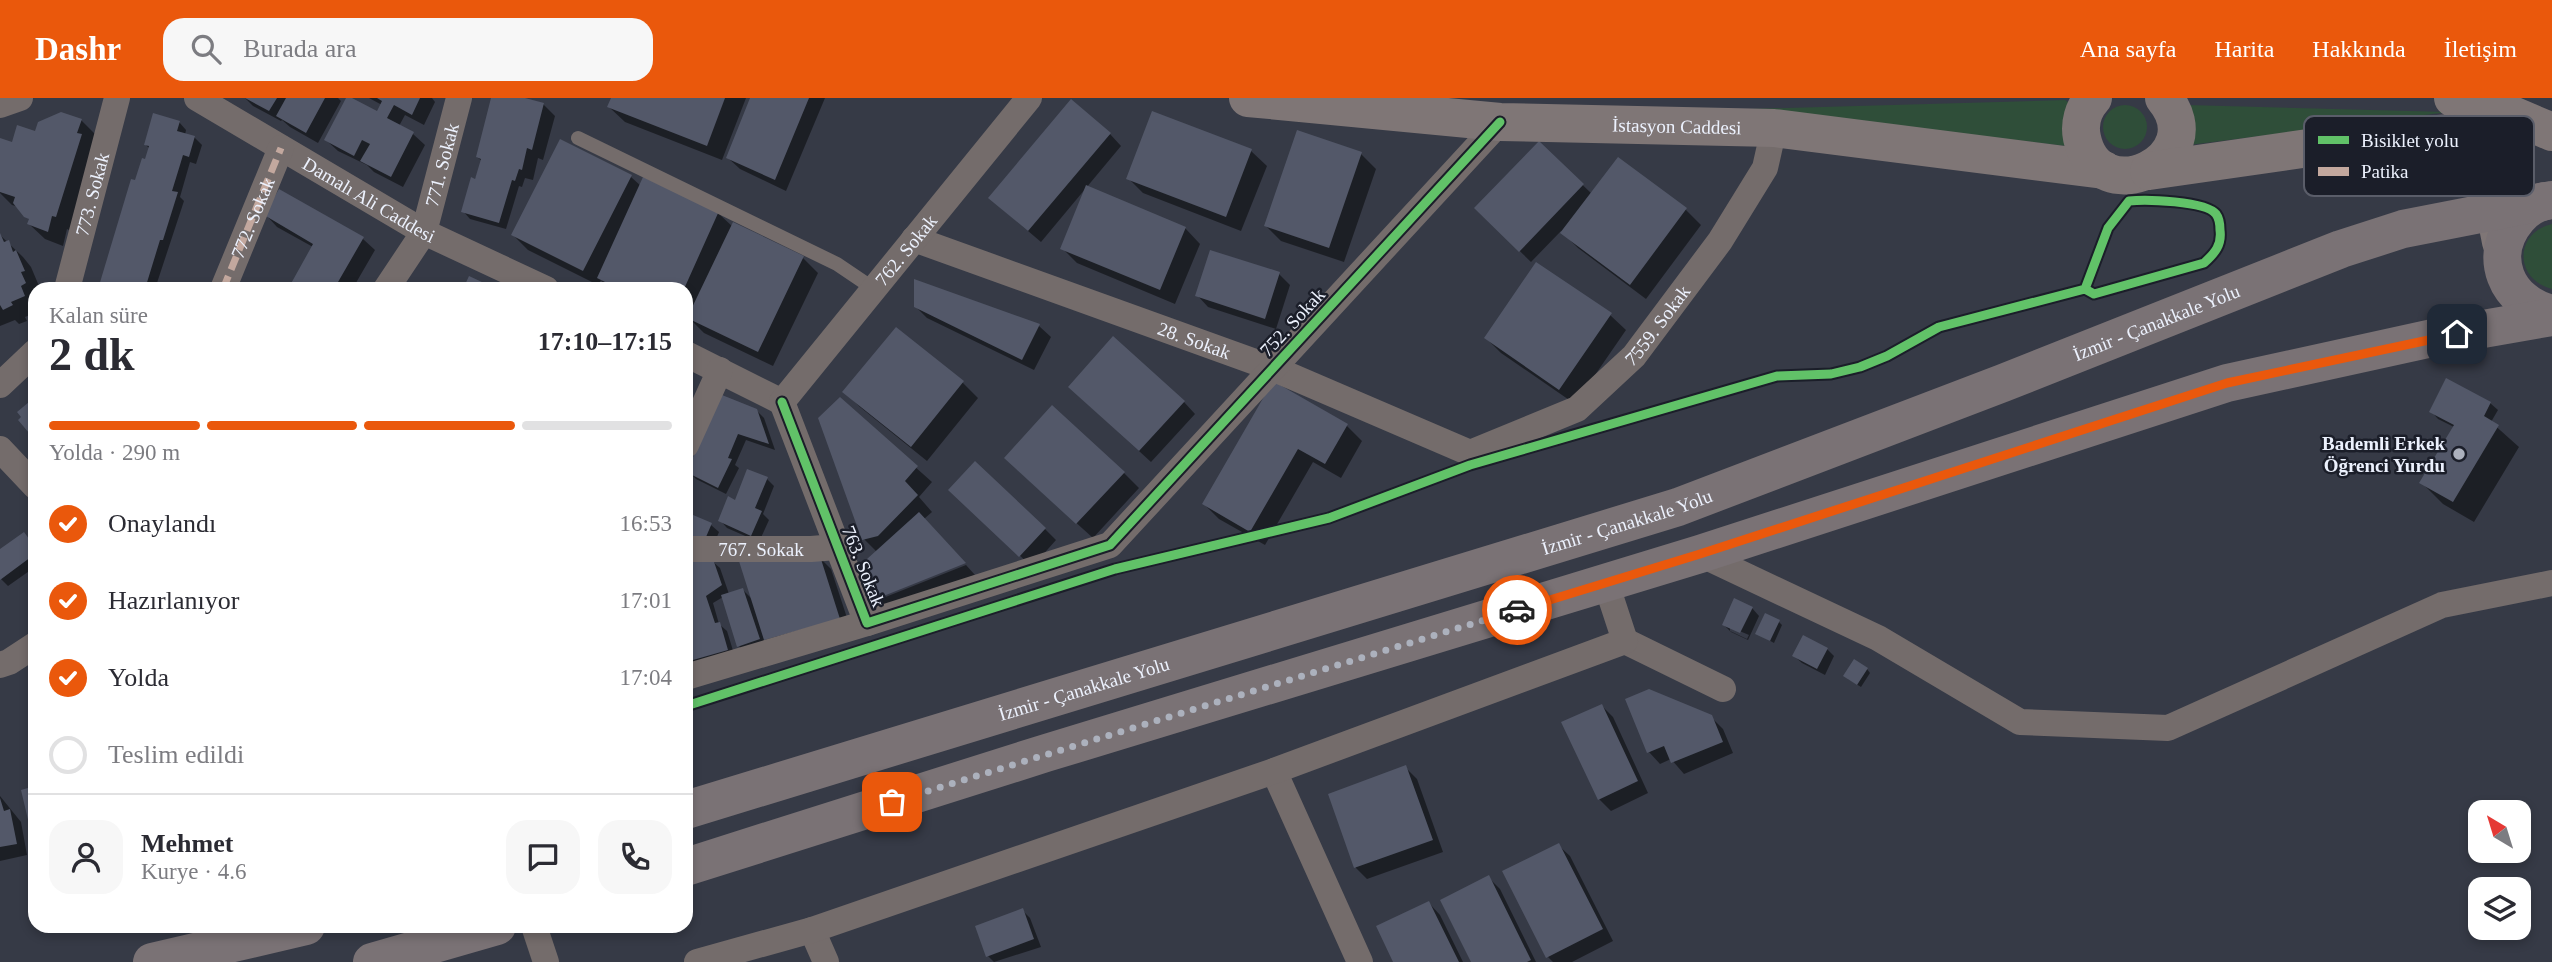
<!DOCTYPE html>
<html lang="tr">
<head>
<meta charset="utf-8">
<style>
	body { margin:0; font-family:Georgia,serif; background:#f7f7f7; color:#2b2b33; height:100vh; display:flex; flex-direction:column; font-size:26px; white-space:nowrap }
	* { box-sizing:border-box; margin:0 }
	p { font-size:23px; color:#7c7c81 }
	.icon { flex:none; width:38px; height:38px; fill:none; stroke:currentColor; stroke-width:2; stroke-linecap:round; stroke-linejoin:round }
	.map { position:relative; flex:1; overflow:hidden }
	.drawer { position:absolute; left:28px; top:184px; width:665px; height:651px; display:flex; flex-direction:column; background:#fff; border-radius:21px; box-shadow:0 4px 10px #0003 }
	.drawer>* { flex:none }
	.needle { width:46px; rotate:322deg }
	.buttons { position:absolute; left:2468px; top:702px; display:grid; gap:14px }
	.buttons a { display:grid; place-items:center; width:63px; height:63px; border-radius:14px; background:#fff; box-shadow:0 4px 10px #0003; font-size:35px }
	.pin { position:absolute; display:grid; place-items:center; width:60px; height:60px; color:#fff; margin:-30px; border-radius:14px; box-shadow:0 4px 10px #0006 }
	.courier { position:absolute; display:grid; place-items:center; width:70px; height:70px; margin:-35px; border:5px solid #ea580c; border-radius:50%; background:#fff; color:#222; box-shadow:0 2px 9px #0007 }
	.head em { font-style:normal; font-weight:600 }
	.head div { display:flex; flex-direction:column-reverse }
	.head { display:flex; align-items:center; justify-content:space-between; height:119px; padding:0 21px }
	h1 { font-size:46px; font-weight:600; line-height:52px }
	.bar { display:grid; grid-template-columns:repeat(4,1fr); gap:10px 7px; align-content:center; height:84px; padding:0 21px }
	.bar i { height:9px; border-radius:5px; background:#e1e1e2 }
	.bar .current { background:#ea580c }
	.bar p { grid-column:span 4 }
	.line { display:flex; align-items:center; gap:18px; padding:0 21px; border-top:2px solid #e1e1e2 }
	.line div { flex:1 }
	.round { display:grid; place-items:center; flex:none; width:74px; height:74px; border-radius:21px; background:#f7f7f7 }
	ol { padding:0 21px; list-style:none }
	li { display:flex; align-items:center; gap:21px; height:77px }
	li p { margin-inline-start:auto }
	li .icon { padding:7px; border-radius:50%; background:#ea580c; color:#fff; stroke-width:4 }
	li:last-child { color:#7c7c81 }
	li i { width:38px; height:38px; border:4px solid #e1e1e2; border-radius:50% }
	header { display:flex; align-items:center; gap:42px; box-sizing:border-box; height:98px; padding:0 35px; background:#ea580c; color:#fff }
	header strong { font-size:33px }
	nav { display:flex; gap:38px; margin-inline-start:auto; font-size:24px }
	.search { width:490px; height:63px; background:#f7f7f7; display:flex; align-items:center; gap:18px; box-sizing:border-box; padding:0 24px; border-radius:21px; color:#7c7c81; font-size:26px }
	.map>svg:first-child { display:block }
	.green { fill:#2f4e39 }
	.shadow { fill:#0007; fill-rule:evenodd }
	.building { fill:#535869 }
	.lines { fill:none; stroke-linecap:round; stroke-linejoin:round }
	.lane { stroke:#746c6b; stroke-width:14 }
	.street { stroke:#746c6b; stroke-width:26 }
	.primary { stroke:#7f7676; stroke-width:38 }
	.highway { stroke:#7a7275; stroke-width:38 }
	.quiet { stroke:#c3a89e; stroke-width:7; stroke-dasharray:14 7; stroke-linecap:butt }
	.cycleway-casing { stroke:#1b1e29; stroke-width:13 }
	.cycleway { stroke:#61c268; stroke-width:9 }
	.done { stroke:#acb1bd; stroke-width:7; stroke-dasharray:0 12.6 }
	.route { stroke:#ea580c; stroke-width:9 }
	.poi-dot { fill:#acb1bd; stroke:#1b1e29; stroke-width:2.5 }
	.labels { text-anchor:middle; stroke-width:5; stroke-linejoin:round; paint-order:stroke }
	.street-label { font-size:19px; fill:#ecf1fd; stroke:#1b1e29 }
	.poi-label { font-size:19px; font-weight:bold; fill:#ecf1fd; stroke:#1b1e29; text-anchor:end }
	.key { fill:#1b1e29; stroke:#5a5d69; stroke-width:2 }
	.key-label { font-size:19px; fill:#ecf1fd }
</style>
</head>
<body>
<header>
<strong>Dashr</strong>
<div class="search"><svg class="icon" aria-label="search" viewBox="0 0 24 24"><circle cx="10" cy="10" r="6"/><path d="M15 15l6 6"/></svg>Burada ara</div>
<nav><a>Ana sayfa</a><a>Harita</a><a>Hakkında</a><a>İletişim</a></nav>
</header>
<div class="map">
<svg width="2552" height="864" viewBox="0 0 2552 864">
	<rect width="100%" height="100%" fill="#363a46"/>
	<!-- green -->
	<path class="green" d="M2065,2L2071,6L2066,48L1749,11Z
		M2103 29a22 22 0 1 1 44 0a22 22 0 1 1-44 0Z
		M2187,7L2448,14L2189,47Z
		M2552,126V191C2514,181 2514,135 2552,126Z"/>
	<!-- shadow -->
	<path class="shadow" d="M245,0H338L341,3L318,45L290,29L282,22L281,23L253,8Z
		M369,0H432L435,4L424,27L405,17L399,28L413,36L425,47L403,89L374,74L367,67L338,53L326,42L378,15L382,7Z
		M493,0H518L543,6L555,18L543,62L538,60L533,82L525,80L522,89L519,88L506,131L470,121L463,113L482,63L477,59Z
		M613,0H746L722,62L625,24L609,9Z
		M751,0H825L786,93L740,71L728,60Z
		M1153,15L1251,53L1267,68L1241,133L1143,95L1128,80Z
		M81,22L96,37L71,133L67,131L63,148L45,141L29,126L31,123L19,109L12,107L0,95V42L13,46L36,35Z
		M179,24L186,32L185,37L194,39L202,47L196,66L190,64L180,99L184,103L155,191H100L136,84L146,63L150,51L145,46Z
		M1110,36L1121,48L1041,144L1002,111Z
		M561,43L631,79L641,88L718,115L733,129L734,126L803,160L818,175L773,268L704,235L691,222L688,229L686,228V191H609L601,182L598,187L528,152L513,137Z
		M1539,45L1592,96L1618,61L1686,112L1701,127L1646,201L1578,150L1561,133L1531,164L1476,110Z
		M1361,56L1376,71L1344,164L1281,143L1266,128Z
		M280,93L363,141L375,152L353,190L348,187L346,191H290L313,149L277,129L266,117Z
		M1185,130L1200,146L1175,206L1077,165L1062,150Z
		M0,137L23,159L31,169L39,188L35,191V215L25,219L27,223L19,226L15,222L0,228Z
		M1279,176L1290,187L1276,231L1208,209L1197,197Z
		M915,184L1039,228L1051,239L1034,272L927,220L915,208Z
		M1610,217L1626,232L1575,306L1501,255L1486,240Z
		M896,231L963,285L978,300L927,363L860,309L845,294Z
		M1274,285L1347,328L1362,343L1341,380L1313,364L1265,447L1219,421L1204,406Z
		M1082,301L1184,304L1195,316L1151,364Z
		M840,302L932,384L919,399L932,414L924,421L883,500L966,467L975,477L889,511L878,500L877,454L864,441Z
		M2490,305L2498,312L2491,324L2519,349L2474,424L2443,406L2421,384L2454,329L2438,321L2431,313Z
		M756,312L764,320L775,352L746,342L735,367L739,370L726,396L696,381L688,373Z
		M1021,375H1124L1139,390L1093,440Z
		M767,381L774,388L763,416L769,422L759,444L727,430L720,422L736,404Z
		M962,403L1045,431L1056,442L1032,469Z
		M686,416L711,427L719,434L711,453Z
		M35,452V469L8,488L0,480V454Z
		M819,459L831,471L851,532L764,540L767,548L746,556L739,548L723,499L713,505L719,526L727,533L735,559L695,571L688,563L686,465L712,463L720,470L729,496L743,492L753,502Z
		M1752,510L1759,518L1748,542L1731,534L1724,527ZM1730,529L1749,537L1747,541L1730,533Z
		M1779,524L1782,527L1774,545L1758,536Z
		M1827,551L1834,558L1825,577L1802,565L1794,558Z
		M1867,571L1870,575L1861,589L1848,581Z
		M1602,608L1613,619L1648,695L1611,713L1599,701Z
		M1711,619L1723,631L1733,655L1684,676L1671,661L1660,666L1649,654Z
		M1405,669L1417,681L1443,754L1367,781L1356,770L1330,697Z
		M0,698L21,724L27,757L0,763Z
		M1558,747L1570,758L1613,843L1572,864H1553L1548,859Z
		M1489,780L1500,791L1536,864H1473Z
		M1429,805L1440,817L1463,864H1395Z
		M1022,812L1030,820L1041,849L994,864L988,858Z"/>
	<!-- building -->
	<path class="building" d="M245,0H277L269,13Z
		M286,0H325L306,35L276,18Z
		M346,0H352L377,13L382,3L377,0H420L412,17L394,7L387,20L414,34L391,79L360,63L370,46L362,42L354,58L324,42Z
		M491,0H525L544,5L532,52L527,50L522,72L519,71L515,83L512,82L499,125L461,114L471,79L475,81L481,61L476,59Z
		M611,0H725L707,48L607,9Z
		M750,0H809L775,82L726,60Z
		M1071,1L1111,35L1028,133L988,100Z
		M1152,13L1252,51L1226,119L1126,81Z
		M61,14L82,21L77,35L82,36L56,119L52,118L48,134L27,126L29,121L24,119L13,105L15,99L0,94V40L12,44L17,27L35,33L38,24Z
		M153,15L180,23L177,33L195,38L189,59L183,57L180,67L172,93L178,94L163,142H160L145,191H98L131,81L135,82L142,60L145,61L149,48L144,47Z
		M1297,32L1362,54L1329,150L1264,128Z
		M560,41L632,77L583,173L511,137Z
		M1539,43L1584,86L1519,154L1474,110Z
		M1618,59L1687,110L1630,187L1560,135Z
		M643,79L719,113L684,191H619L597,180Z
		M1086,87L1186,129L1160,192L1060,151Z
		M279,91L364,139L334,191H288L313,146L264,117Z
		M733,124L804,158L758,254L687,220Z
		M0,135L4,144L9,142L13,154L16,152L25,173L21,174L26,185L21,188L25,198L11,204L13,207L3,212L0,207Z
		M1210,152L1280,174L1265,221L1195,198Z
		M1536,164L1612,215L1559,292L1484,240Z
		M469,178L497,191H463Z
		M914,181L1040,226L1022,262L914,209Z
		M896,229L964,283L911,349L842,294Z
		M1113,238L1185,303L1139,353L1068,289Z
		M2446,280L2491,304L2484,318L2499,327L2453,404L2419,385L2454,327L2429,314Z
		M1273,283L1348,326L1325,366L1298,351L1250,434L1202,406Z
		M722,297L757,311L769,346L738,336L728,360L732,361L718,390L686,374Z
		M35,299V342L18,322L21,319L17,314Z
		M840,299L918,368L905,383L918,397L878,438L862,442L818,320Z
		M1052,307L1125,374L1076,426L1004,360Z
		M975,363L1046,430L1019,459L948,392Z
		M747,371L768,379L755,410L762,413L751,438L718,423L728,398L735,402Z
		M686,414L712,425L703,446L686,439Z
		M919,414L966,465L876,501L867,461Z
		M24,434L35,449V456L0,482V451Z
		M820,458L840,521L764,542L738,460Z
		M713,461L722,487L706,498L715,525L720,524L728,552L686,564V463Z
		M743,490L760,541L737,549L721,497Z
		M1734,500L1753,509L1740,535L1722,527Z
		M1765,515L1780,522L1770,543L1755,536Z
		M1803,537L1828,550L1817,571L1792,558Z
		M1854,561L1868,570L1857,587L1843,578Z
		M1649,591L1712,617L1723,644L1671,665L1664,648L1647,655L1625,601Z
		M1602,606L1638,683L1598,702L1561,624Z
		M1406,667L1433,742L1354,770L1328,696Z
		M35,688V747H34L21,692Z
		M0,700L4,713L10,711L17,746L0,749Z
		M1559,745L1603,831L1546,860L1502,773Z
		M1489,777L1531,862L1527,864H1471L1440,802Z
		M1429,803L1459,864H1393L1376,828Z
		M1023,810L1034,841L986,859L975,828Z"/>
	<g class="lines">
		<!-- lane -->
		<path class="lane" d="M578,40L837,166L874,191"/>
		<!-- street -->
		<g class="street">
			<path id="s1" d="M197,0L424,134L546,191"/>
			<path d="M0,7L20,0"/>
			<path id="s2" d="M914,141L1272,270L1470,355L1577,311L1634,258L1720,143L1765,70L1774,30"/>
			<path id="s3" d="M67,191L117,0"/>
			<path id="s4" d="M223,191L281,50"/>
			<path id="s5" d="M386,191L424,134L459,0"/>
			<path d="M686,256L782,304"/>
			<path d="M0,287L35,254"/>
			<path d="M782,304L867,525L1110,447L1500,24"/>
			<path id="s6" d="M782,304L1029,0"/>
			<path d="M686,347L720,272"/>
			<path d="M0,351L35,388"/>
			<path id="s7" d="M686,451H811L837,449"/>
			<path d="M1700,456L1878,540L2020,624L2168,630L2442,507L2552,485"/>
			<path d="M1625,543L1723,591"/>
			<path d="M0,567L9,564L35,547"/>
			<path d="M686,579L867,525"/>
			<path d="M1274,673L1360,864"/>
			<path d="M534,828L546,864"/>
			<path d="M812,832L826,864"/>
			<path d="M697,864L812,832L1274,673L1625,543L1606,485"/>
		</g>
		<!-- primary -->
		<g class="primary">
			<path id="s8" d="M1248,0L1500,24L1774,30L2104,72"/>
			<path d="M2093,0C2083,11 2079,26 2082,40C2098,117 2215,61 2164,0"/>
			<path d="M2453,0L2475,1L2552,34"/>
			<path d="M2149,73L2378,40L2453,35L2476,48L2489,82L2501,144"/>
		</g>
		<!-- highway -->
		<g class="highway">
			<path d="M2545,103C2535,105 2525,112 2518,120C2486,158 2506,205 2552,216"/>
			<path id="s9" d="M686,712L1678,409L2003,285L2341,151L2403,131L2552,102"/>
			<path d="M686,769L1046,655L1700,456L2227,285L2437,239L2552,219"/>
			<path d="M152,864L306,828"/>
			<path d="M372,864L497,828"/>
		</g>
		<!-- quiet -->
		<path class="quiet" d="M223,191L281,50"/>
		<defs>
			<path id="cycleway" d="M782,304L867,525L1110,447L1500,24
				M686,608L1115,471L1329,420L1470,367L1777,278L1831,276L1860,269L1887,258L1939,229L2085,191L2094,196L2204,165C2215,155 2222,147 2220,132C2220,127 2219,120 2216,116C2206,103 2145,101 2129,103L2108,130L2085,191"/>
		</defs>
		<!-- cycleway casing -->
		<use href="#cycleway" class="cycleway-casing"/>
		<!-- cycleway -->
		<use href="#cycleway" class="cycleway"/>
	</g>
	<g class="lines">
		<!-- done -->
		<path class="done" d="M892,704L1517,512"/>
		<!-- route -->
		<path class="route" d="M1517,512L1700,456L2227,285L2457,236"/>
	</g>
	<!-- markers -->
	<circle class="poi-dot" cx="2459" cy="356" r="7"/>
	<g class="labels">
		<!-- street labels -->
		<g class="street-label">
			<text dy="7" stroke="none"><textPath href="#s8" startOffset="430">İstasyon Caddesi</textPath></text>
			<text dy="7" stroke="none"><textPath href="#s5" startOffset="138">771. Sokak</textPath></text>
			<text dy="7" stroke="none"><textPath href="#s3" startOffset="98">773. Sokak</textPath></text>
			<text dy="7" stroke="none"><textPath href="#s1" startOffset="200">Damalı Ali Caddesi</textPath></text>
			<text dy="7" stroke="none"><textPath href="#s4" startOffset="77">772. Sokak</textPath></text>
			<text dy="7" stroke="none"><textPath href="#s6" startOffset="196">762. Sokak</textPath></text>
			<text transform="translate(1292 224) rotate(-47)" y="7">752. Sokak</text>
			<text dy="7" stroke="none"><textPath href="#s9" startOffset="1550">İzmir - Çanakkale Yolu</textPath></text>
			<text dy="7" stroke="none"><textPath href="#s2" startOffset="828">7559. Sokak</textPath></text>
			<text dy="7" stroke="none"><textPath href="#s2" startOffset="298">28. Sokak</textPath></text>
			<text dy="7" stroke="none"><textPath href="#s9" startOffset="984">İzmir - Çanakkale Yolu</textPath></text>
			<text dy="7" stroke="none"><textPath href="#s7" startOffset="75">767. Sokak</textPath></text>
			<text transform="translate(864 468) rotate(68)" y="7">763. Sokak</text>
			<text dy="7" stroke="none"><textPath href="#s9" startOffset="416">İzmir - Çanakkale Yolu</textPath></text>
		</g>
		<!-- poi labels -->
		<g class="poi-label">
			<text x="2445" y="352">Bademli Erkek<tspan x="2445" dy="22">Öğrenci Yurdu</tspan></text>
		</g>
	</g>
	<!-- legend -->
	<rect x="2304" y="18" width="230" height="80" rx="10" class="key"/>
	<rect x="2318" y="38" width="31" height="8" fill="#61c268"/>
	<rect x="2318" y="69" width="31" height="9" fill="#c3a89e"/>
	<g class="key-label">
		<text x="2361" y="49">Bisiklet yolu</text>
		<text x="2361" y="80">Patika</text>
	</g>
</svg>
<div class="buttons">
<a><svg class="needle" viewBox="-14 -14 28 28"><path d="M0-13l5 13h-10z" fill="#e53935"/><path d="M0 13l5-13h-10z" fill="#7c7c81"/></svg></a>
<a><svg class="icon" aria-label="layers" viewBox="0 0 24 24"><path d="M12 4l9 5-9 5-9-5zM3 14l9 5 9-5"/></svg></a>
</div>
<div class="pin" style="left:892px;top:704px;background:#ea580c"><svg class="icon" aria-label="bag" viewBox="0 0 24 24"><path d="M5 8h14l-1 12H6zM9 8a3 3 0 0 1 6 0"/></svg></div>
<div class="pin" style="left:2457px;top:236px;background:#1f2937"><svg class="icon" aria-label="home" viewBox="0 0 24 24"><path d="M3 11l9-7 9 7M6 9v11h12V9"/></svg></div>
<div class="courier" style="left:1517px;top:512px"><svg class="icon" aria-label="car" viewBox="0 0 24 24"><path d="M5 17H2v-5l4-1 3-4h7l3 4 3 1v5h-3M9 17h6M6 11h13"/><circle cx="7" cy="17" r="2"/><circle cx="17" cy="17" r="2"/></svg></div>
<section class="drawer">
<div class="head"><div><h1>2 dk</h1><p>Kalan süre</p></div><em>17:10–17:15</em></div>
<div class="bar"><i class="current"></i><i class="current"></i><i class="current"></i><i></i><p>Yolda · 290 m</p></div>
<ol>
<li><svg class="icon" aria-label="check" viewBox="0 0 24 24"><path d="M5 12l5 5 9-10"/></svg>Onaylandı<p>16:53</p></li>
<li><svg class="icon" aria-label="check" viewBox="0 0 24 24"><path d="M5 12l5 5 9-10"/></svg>Hazırlanıyor<p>17:01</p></li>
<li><svg class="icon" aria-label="check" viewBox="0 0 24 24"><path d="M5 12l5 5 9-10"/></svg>Yolda<p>17:04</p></li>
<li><i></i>Teslim edildi</li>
</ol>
<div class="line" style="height:126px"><a class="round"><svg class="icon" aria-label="person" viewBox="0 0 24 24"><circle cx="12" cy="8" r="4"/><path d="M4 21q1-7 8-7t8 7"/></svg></a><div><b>Mehmet</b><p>Kurye · 4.6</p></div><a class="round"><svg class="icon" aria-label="chat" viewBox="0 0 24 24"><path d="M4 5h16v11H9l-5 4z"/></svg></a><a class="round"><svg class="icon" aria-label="phone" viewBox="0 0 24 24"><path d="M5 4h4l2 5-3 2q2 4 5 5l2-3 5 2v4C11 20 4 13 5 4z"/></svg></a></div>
</section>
</div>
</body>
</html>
